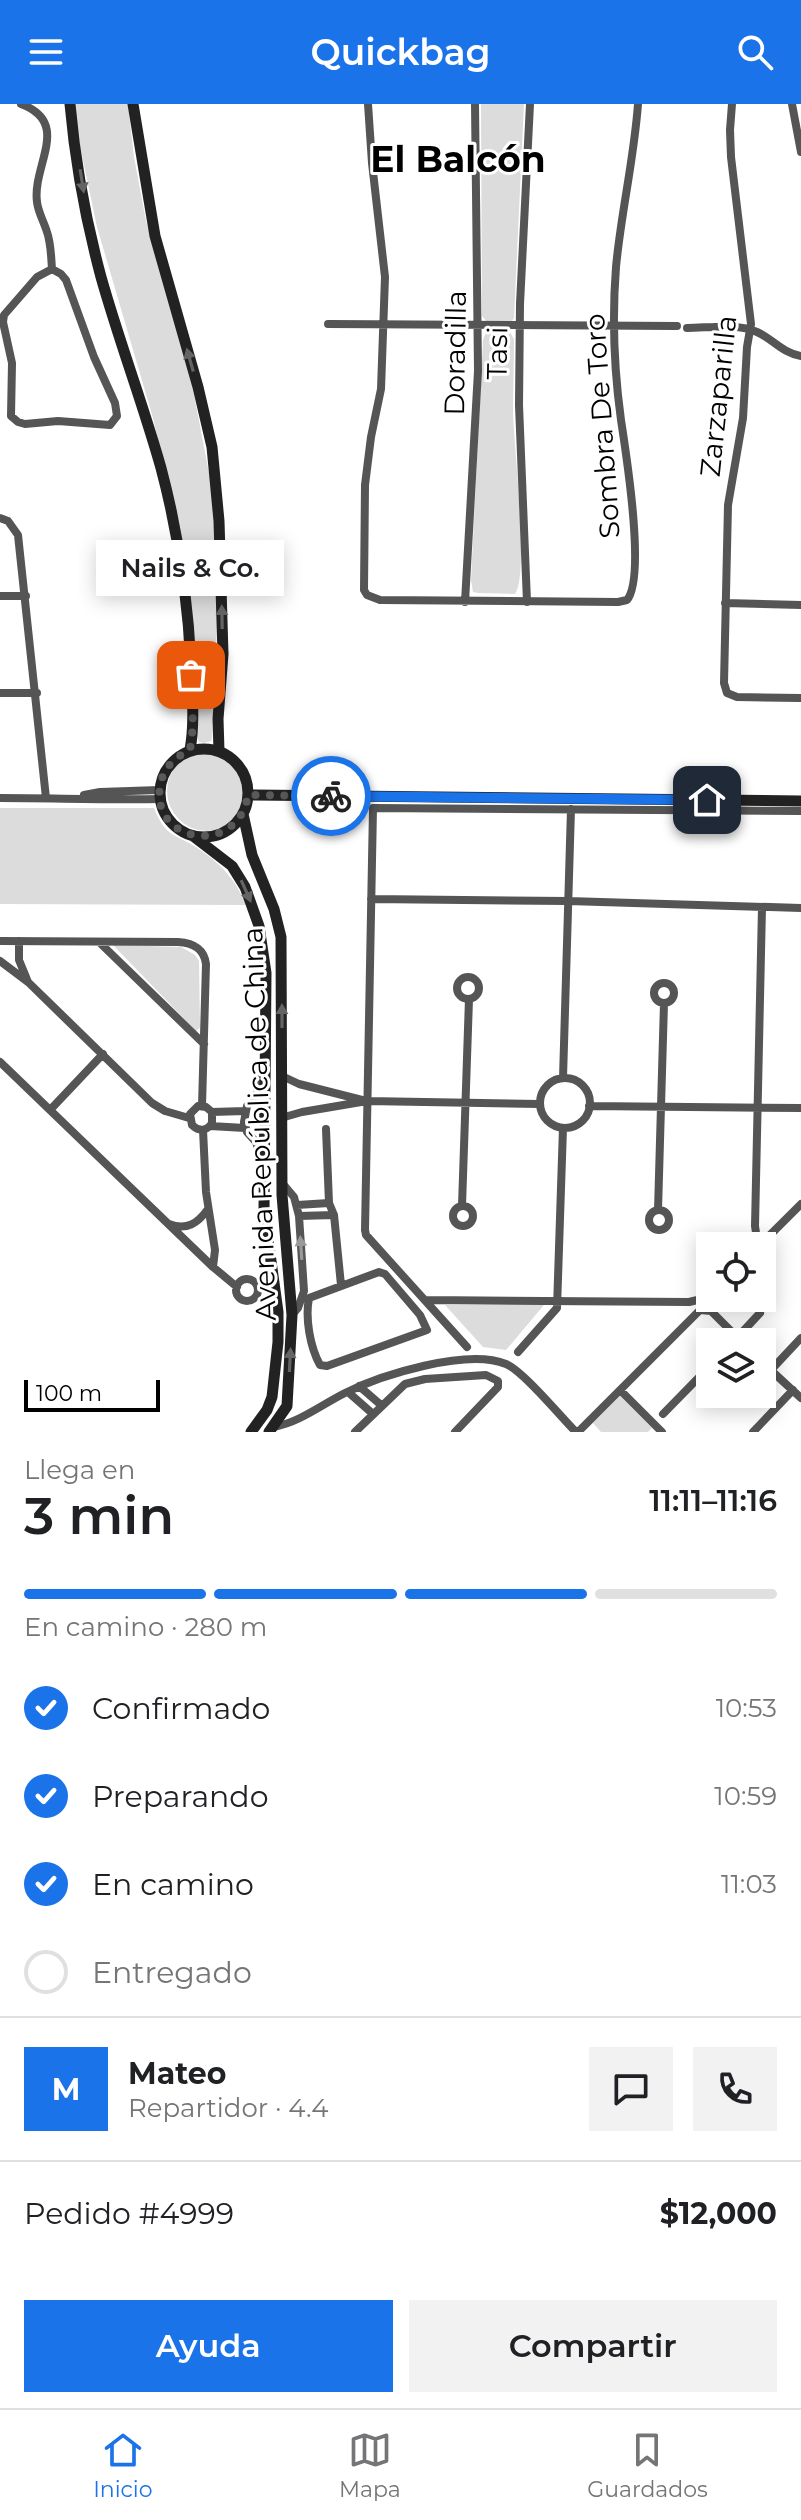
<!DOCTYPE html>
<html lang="es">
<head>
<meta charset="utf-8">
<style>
	body { margin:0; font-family:Montserrat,sans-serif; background:#f2f2f2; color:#202124; height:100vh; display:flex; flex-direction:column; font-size:30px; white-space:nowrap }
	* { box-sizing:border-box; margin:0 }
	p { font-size:26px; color:#757577 }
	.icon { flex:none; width:44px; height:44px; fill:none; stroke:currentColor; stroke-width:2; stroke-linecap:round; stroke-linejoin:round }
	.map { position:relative; height:1328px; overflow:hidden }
	.panel { display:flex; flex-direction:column; background:#fff; flex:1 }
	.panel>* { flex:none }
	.buttons { position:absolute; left:696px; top:1128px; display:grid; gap:16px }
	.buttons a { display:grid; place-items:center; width:80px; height:80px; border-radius:0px; background:#fff; box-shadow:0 4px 20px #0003; font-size:40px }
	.scale { position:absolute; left:24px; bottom:20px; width:136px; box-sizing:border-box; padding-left:8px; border:4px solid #000; border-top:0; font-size:22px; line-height:28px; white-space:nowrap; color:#000; -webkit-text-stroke:6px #fff; paint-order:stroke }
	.pin { position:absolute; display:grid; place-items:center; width:68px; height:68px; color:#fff; margin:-34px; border-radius:16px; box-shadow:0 4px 12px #0006 }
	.courier { position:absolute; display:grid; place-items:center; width:80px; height:80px; margin:-40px; border:6px solid #1a73e8; border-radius:50%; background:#fff; color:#222; box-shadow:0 2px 10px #0007 }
	.bubble { position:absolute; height:56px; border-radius:0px; background:#fff; box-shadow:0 4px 20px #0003; font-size:26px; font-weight:600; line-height:56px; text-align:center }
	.overview em { font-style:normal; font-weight:600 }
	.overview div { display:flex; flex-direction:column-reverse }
	.overview { display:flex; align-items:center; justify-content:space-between; height:136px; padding:0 24px }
	h1 { font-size:52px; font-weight:600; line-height:60px }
	.bar { display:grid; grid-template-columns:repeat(4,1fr); gap:12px 8px; align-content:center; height:96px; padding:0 24px }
	.bar i { height:10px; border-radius:6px; background:#e0e0e0 }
	.bar .selected { background:#1a73e8 }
	.bar p { grid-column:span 4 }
	.line { display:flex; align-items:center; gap:20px; padding:0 24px; border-top:2px solid #e0e0e0 }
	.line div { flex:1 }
	.round { display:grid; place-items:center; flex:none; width:84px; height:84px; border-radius:0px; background:#f2f2f2 }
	ol { padding:0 24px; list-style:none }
	li { display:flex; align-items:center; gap:24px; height:88px }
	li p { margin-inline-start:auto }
	li .icon { padding:8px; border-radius:50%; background:#1a73e8; color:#fff; stroke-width:4 }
	li:last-child { color:#757577 }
	li i { width:44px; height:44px; border:4px solid #e0e0e0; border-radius:50% }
	.primary-button { display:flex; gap:16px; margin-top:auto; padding:16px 24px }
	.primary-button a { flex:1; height:92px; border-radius:0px; background:#1a73e8; color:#fff; font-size:32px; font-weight:600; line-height:92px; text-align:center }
	.primary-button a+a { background:#f2f2f2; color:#202124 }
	header { display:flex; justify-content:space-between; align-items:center; height:104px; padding:0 24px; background:#1a73e8; color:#fff; font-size:36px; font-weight:600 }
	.dock { display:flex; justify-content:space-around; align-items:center; height:112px; border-top:2px solid #e0e0e0; background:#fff; font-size:22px; color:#757577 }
	.dock a { display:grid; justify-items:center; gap:4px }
	.dock .selected { color:#1a73e8 }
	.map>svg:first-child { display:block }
	.green { fill:#dcdcdc }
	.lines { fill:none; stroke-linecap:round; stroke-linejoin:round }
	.street { stroke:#555; stroke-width:8 }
	.secondary { stroke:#222; stroke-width:11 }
	.oneway { fill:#646464 }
	.oneway2 { fill:#999 }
	.done { stroke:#595959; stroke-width:8; stroke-dasharray:0 14.4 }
	.route { stroke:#1a73e8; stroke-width:10 }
	.labels { text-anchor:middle; stroke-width:6; stroke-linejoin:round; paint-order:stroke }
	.street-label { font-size:28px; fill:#000; stroke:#fff }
	.district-label { font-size:36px; font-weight:bold; fill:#000; stroke:#fff }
</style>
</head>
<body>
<header><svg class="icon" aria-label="menu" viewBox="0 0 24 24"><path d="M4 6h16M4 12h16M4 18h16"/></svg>Quickbag<svg class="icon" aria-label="search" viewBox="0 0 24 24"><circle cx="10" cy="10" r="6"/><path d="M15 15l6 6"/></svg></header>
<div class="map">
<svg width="801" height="1328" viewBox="0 0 801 1328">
	<rect width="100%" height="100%" fill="#fff"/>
	<!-- green -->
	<path class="green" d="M74,0H128L134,53L146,117L192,280L213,390L218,499L212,634L211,637L204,639L199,638L197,633L175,411L153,314L97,123L76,23Z
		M481,0H524L514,214L512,217L487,218L482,212Z
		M486,228H510L514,235C514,260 513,286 513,310C514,340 529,473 515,490L478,489L473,488L471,476L483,236Z
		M167 687a40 40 0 1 1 80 0a40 40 0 1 1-80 0Z
		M0,704H154C167,737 178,729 203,748C223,762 237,778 246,801L0,800Z
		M113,841L181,843L195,851L199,857L200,924L196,927Z
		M445,1201H544L506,1246L483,1243Z
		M620,1292L652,1324L648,1328H601L593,1319Z"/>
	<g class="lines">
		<!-- street -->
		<path class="street" d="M21,0C72,19 32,61 37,98C38,108 44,118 47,128C51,139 51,152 52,165
			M368,0L372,59L385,173L381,285L371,333L365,381L364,486L367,491L380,496L618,498L627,496C646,473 626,349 621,316C614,265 612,214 616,163C621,109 634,55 638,0
			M732,0L730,26L731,53L751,220L747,243L743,314L728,401L724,579L727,589L737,593L801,594
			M792,0L801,48
			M52,165L61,170L66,176L94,253L115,299L117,312L110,321L58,317L25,320L18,318L11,312L12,259L3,218L4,211L37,173Z
			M328,220L677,222
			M687,224C708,224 737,219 757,228C773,235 782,249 801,252
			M0,414L8,417L18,431L46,694
			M0,492H26
			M465,498L478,267L475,0
			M527,498L519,301L520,200L530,0
			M725,499L801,501
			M0,589H37
			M84,691L100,688L159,686
			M0,694C53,694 106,696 160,695
			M371,795L568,797L801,804
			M0,837L178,838C193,839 204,844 206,860L202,1002
			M99,838L204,940
			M0,857L28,878L19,856V837
			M457 884a11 11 0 1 1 22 0a11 11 0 1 1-22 0Z
			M28,878L152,999L165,1007L189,1014
			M654 889a10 10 0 1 1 20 0a10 10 0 1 1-20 0Z
			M0,958L213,1163L237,1183
			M261,964L257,990L247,1002L244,1018L247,1028L256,1038L262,1057
			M282,972L299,980L366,997
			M563,974L571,705
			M540 999a25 25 0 1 1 50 0a25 25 0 1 1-50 0Z
			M589,1002L801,1004
			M50,1006L103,950
			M212,1008V1019C207,1027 199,1028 192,1021L190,1010L198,1002L206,1003L212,1008L245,1007
			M281,1014L302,1008L367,997L539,1000
			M210,1022L245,1024
			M326,1025L329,1099L334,1111L341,1181
			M203,1026L206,1088L215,1146L213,1163
			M283,1080L294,1093L299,1112L304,1187L298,1204L292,1211
			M297,1101L329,1099
			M453 1112a10 10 0 1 1 20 0a10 10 0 1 1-20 0Z
			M462,1102L469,895
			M658,1106L664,899
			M649 1116a10 10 0 1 1 20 0a10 10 0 1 1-20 0Z
			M299,1112L334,1111
			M169,1120C187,1127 198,1119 208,1105
			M758,1142L755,1122L762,803
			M759,1142L801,1100
			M379,1168L385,1170L420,1211L427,1226L327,1262L320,1261C310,1243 305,1214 309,1194Z
			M236 1186a11 11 0 1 1 22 0a11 11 0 1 1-22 0Z
			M425,1196L689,1198L710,1193
			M733,1238L760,1209
			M467,1243L366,1131L365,1126L373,704L801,707
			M518,1248L557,1204L563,1024
			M762,1258L801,1294
			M771,1266L801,1234
			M359,1282L381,1301
			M620,1286L662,1328
			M348,1288L373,1310
			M663,1310L710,1262
			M274,1323C300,1318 321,1301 345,1289C381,1271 467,1244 506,1260C523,1267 561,1313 576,1328
			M355,1328L405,1280L425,1275L486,1271L498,1277V1283L455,1328
			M578,1328L700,1206L711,1207L742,1238
			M753,1328L793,1286"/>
		<!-- secondary -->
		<path class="secondary" d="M70,0C75,57 86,117 101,173C119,237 143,300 161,364C178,428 188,495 191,562C192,590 195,618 190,646
			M133,0L155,132L198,283L212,343L219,417L223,550L218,615L219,647
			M160 689a44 44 0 1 1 88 0a44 44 0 1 1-88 0Z
			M248,691L801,697
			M243,710L252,751L274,805L281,833L282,1091L292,1211L287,1302L269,1328
			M193,732L232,762L245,783L259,822L266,869L264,1106L278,1208V1238L272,1293L267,1306L251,1328"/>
	</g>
	<!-- one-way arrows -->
	<defs><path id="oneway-solid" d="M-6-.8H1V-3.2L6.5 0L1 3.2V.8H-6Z" transform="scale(2)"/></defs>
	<g class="oneway">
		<use href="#oneway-solid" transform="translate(82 77) rotate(81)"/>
		<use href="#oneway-solid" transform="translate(190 256) rotate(-106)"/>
		<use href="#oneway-solid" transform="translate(222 513) rotate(-91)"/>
		<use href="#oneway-solid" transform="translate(246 787) rotate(66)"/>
		<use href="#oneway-solid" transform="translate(282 912) rotate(-90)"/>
		<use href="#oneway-solid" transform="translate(290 1256) rotate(-87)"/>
	</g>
	<use class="oneway2" href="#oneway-solid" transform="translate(301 1144) rotate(-94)"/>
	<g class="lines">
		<!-- done -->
		<path class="done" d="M191,571L193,622L190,646C174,654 163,664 160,682C151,740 238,753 248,691L331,692"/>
		<!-- route -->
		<path class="route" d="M331,692L707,696"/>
	</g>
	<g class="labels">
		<!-- street labels -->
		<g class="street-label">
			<text transform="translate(455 249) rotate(-89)" y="10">Doradilla</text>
			<text transform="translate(497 249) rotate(-89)" y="10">Tasi</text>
			<text transform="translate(718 292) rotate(-84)" y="10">Zarzaparilla</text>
			<text transform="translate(602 322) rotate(-94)" y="10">Sombra De Toro</text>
			<text transform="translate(259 1020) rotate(-92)" y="10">Avenida República de China</text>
		</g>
		<!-- district labels -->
		<g class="district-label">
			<text x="458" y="68">El Balcón</text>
		</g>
	</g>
</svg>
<div class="buttons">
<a><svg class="icon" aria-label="locate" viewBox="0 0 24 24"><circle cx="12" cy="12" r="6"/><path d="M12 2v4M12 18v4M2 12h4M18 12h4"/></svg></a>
<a><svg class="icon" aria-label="layers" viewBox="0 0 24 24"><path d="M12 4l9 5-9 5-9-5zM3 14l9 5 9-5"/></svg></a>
</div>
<div class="scale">100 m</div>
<div class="pin" style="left:191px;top:571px;background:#ea580c"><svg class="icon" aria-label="bag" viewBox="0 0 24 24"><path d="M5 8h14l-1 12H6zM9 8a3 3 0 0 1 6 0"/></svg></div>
<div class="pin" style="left:707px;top:696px;background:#1f2937"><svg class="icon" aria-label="home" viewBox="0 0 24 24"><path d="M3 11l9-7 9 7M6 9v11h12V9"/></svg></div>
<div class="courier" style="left:331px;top:692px"><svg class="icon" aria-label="bike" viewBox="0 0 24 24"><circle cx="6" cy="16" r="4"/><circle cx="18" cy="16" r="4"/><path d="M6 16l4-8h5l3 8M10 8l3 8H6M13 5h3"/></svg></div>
<div class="bubble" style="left:96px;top:436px;width:188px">Nails &amp; Co.</div>
</div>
<section class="panel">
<div class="overview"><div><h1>3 min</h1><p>Llega en</p></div><em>11:11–11:16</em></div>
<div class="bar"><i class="selected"></i><i class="selected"></i><i class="selected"></i><i></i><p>En camino · 280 m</p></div>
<ol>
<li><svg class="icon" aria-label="check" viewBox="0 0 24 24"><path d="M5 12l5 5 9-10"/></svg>Confirmado<p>10:53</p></li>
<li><svg class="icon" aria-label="check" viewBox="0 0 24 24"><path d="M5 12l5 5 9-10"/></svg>Preparando<p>10:59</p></li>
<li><svg class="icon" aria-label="check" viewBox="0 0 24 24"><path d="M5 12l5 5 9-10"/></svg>En camino<p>11:03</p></li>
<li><i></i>Entregado</li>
</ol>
<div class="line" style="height:144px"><b class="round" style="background:#1a73e8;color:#fff">M</b><div><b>Mateo</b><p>Repartidor · 4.4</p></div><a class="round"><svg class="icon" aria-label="chat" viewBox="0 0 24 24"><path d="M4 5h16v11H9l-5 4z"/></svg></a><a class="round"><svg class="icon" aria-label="phone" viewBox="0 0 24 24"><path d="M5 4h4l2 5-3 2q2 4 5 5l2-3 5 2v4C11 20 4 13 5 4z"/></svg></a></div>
<div class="line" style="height:104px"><div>Pedido #4999</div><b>$12,000</b></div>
<div class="primary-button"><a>Ayuda</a><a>Compartir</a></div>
</section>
<nav class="dock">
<a class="selected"><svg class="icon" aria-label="home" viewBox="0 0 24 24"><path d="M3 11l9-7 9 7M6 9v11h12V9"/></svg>Inicio</a>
<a><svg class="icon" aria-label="map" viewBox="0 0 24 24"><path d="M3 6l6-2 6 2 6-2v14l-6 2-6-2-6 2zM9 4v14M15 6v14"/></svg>Mapa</a>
<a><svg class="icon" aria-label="saved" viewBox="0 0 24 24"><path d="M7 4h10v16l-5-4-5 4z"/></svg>Guardados</a>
</nav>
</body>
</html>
